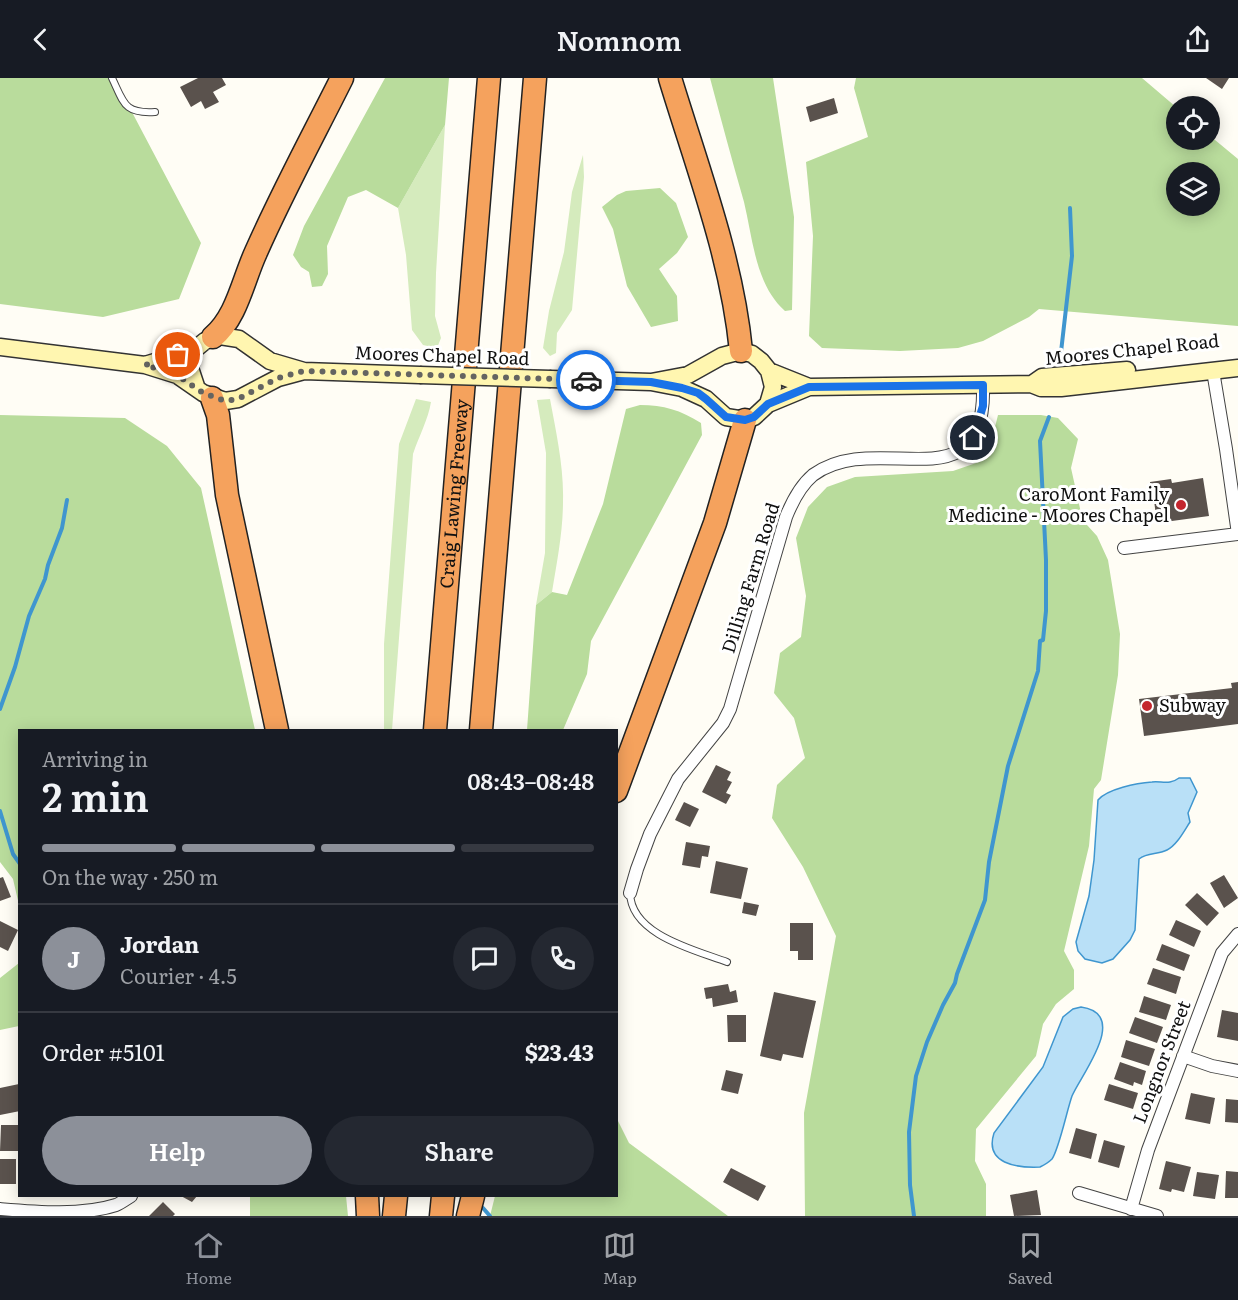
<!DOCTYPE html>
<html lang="en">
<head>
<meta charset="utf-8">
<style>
	body { margin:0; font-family:Literata,serif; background:#242831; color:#f1f3f6; height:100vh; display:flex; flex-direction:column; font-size:22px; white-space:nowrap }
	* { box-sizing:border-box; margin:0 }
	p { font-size:20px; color:#9ea1a6 }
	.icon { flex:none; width:33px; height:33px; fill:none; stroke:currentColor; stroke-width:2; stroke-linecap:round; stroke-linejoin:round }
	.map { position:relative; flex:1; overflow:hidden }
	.drawer { position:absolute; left:18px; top:651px; width:600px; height:468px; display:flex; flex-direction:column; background:#171b24; border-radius:0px; box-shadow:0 3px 15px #0003 }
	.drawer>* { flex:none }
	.tools { position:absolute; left:1166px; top:18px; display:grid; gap:12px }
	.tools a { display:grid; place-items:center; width:54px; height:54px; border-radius:50%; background:#171b24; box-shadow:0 3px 15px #0003; font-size:30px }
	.pin { position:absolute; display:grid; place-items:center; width:51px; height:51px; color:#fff; margin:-26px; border:3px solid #fff; border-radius:50%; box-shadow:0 2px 6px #0007 }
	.courier { position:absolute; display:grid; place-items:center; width:60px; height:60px; margin:-30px; border:4px solid #1a73e8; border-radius:50%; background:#fff; color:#222; box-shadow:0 2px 8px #0007 }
	.headline em { font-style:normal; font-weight:600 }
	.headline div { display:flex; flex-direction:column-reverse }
	.headline { display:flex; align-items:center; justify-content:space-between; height:102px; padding:0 24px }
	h1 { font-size:39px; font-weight:600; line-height:45px }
	.bar { display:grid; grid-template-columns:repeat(4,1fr); gap:9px 6px; align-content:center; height:72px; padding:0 24px }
	.bar i { height:8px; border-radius:4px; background:#363941 }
	.bar .active { background:#8c9099 }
	.bar p { grid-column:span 4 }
	.line { display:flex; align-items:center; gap:15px; padding:0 24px; border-top:2px solid #363941 }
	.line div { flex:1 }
	.round { display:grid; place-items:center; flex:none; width:63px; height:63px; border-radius:32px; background:#242831 }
	.cta { display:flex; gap:12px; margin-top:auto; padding:12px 24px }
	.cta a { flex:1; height:69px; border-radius:36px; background:#8c9099; color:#fff; font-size:24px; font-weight:600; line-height:69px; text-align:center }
	.cta a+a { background:#242831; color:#f1f3f6 }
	header { display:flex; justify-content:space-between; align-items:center; height:78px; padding:0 24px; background:#171b24; font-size:27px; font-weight:600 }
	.tab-bar { display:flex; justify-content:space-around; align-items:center; height:84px; border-top:2px solid #363941; background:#171b24; font-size:16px; color:#9ea1a6 }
	.tab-bar a { display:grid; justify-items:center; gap:3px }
	.tab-bar .active { color:#8c9099 }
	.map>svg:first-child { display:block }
	.green { fill:#d5ebbd }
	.forest { fill:#b9dc9c; fill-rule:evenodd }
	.water { fill:#b9e0f7; stroke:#3f96cf; stroke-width:1.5 }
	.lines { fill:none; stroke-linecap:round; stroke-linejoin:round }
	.stream { stroke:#3f96cf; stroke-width:4 }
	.building { fill:#5a524d }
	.lane-casing { stroke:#444; stroke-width:8 }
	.street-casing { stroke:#444; stroke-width:14 }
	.secondary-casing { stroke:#333; stroke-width:19 }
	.highway-casing { stroke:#222; stroke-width:25 }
	.lane { stroke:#fff; stroke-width:6 }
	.street { stroke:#fff; stroke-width:12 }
	.secondary { stroke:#fff6b0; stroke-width:16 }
	.highway { stroke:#f5a25d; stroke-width:22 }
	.secondary-bridge-casing { stroke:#333; stroke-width:19; stroke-linecap:butt }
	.secondary-bridge { stroke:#fff6b0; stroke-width:16 }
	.done { stroke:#646461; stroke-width:6; stroke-dasharray:0 10.8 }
	.route { stroke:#1a73e8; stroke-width:8 }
	.poi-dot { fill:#c4262e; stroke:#fff; stroke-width:2 }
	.labels { text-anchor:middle; stroke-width:6; stroke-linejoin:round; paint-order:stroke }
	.street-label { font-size:18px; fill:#111; stroke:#fff }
	.poi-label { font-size:18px; fill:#111; stroke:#fff; text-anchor:end }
</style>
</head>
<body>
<header><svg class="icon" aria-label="back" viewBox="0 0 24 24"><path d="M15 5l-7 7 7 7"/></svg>Nomnom<svg class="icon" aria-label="share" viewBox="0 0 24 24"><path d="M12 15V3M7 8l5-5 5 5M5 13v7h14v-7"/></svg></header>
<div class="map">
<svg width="1238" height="1138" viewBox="0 0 1238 1138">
	<rect width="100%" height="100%" fill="#fffdf5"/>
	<!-- green -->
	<path class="green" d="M445,47L436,195L435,238L441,260L437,270L423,267L412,252L406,177L398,130Z
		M583,77L584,99L572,232L557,255L556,275L550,278L543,270L549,233L564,174L572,114Z
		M416,321L431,324C428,342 419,358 413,376L392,652H384V566L399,366Z
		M550,321C556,354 564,389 563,423C563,453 557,484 552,514L536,527L545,475L546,375L537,322Z"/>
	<!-- forest -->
	<path class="forest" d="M0,0H114L201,165L179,221L103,239L0,226Z
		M385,0H449L445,47L398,130L366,112L348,119L327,168L328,196L322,208L312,209L309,194L301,189L293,177L304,148Z
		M710,0H773L794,139L792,232L785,233C755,206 753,161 744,124C732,83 721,41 710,0Z
		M856,0H1142L1176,29V62H1209V57L1238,81V248L1039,231L1029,239L983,263L958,270L900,273L822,270L809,258L813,158L806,84L868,59L854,10ZM1176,94H1209V128H1176Z
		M660,110L676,125L688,159L677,175L659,191L677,218L678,243L651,249L627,208L613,151L602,129L617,117L626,113Z
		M640,327C664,327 680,332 701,345L702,357L591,563L587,596L563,652H527L536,527L552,514L567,517L603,426L626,331Z
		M0,337L125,340L167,368L201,410L255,652H20L19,827L13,801L0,784Z
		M998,337H1041L1058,340L1078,361L1071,390L1081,435L1087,447L1097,458L1108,482L1120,556L1118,597L1101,702L1094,711L1089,768L1064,873L1074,892V911L1056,926L1043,946L1036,978L976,1051L975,1083L986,1106V1138H805L804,1035L836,858L803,789L772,740L777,707L805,680L794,640L774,615L780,575L801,559L806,518L796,460L808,429L827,409L855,399L953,393L979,384L991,365Z
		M19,885V948L0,952V900Z
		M617,1041L629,1065L728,1138H490L495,1118H616Z
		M250,1118H346L348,1138H250Z"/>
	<!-- water -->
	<path class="water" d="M1179,700H1190L1197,714L1188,735L1190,744C1184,753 1177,767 1167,772C1157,777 1148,774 1139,781L1135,852L1130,862L1113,881L1102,885L1085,881L1078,873L1076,864L1089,818L1094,782L1098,722C1107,711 1137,705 1152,704C1162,703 1170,707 1179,700Z
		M1081,929C1131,936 1080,998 1072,1018C1067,1032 1059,1071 1052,1081C1049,1084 1044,1087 1040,1089C1017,1090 984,1086 994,1055L1043,989L1063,939L1073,931Z"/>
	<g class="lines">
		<!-- stream -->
		<path class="stream" d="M1061,274L1072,178L1070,130
			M0,631L15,589L29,538L45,501L48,487L62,450L67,422
			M0,733L13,776L20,786
			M483,1130L490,1138
			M914,1138L910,1107L909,1054L916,998L927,964L943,927L955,905L957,896L985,822L989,784L1008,688L1038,593L1040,563L1043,562L1046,533V482L1040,363L1049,339"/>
	</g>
	<!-- building -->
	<path class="building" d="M198,0H222L226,7L213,14L219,24L205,31L201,23L191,29L180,9Z
		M1206,0H1229L1222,11Z
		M834,20L838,35L810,44L806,29Z
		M1203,400L1209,438L1157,445L1153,415L1151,416L1150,404L1171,401L1172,405Z
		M1238,604V646L1144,658L1139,621L1232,610L1231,605Z
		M716,687L731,694L727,702L732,704L726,715L731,717L726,726L702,714Z
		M684,724L699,731L690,749L675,742Z
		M686,764L710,768L708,779L702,778L700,790L682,787Z
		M716,783L748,790L741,821L710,815Z
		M1224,797L1238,820L1224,830L1210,805Z
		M3,799L11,819L0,823V800Z
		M1197,815L1219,835L1207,848L1185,827Z
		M744,824L759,827L756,838L742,835Z
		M1176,842L1201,853L1194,869L1169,857Z
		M0,843L18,852L8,873L0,869Z
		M790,845H813V882H798V873H790Z
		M1162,866L1190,877L1184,893L1156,882Z
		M1153,890L1181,899L1176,916L1147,906Z
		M728,906L730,914L736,912L738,924L713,929L712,920L706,921L704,910Z
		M774,914L816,923L803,980L783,976L781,983L760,978Z
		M1144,918L1171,927L1166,942L1139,934Z
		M1222,932L1238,935V963L1217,959Z
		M727,937H746V964H728Z
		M1135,939L1163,949L1157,965L1129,955Z
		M1126,962L1155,971L1149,988L1121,979Z
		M1120,984L1146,993L1142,1007L1134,1004L1133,1008L1114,1001Z
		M726,992L743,996L738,1016L721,1012Z
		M19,1006L20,1033L0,1037V1010Z
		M1109,1006L1138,1015L1133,1031L1104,1022Z
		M1191,1015L1215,1020L1210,1046L1185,1041Z
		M1226,1021L1238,1022V1045L1225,1044Z
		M1,1047H20V1073H0Z
		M1076,1050L1097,1056L1091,1081L1069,1075Z
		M1104,1062L1125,1068L1119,1090L1098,1084Z
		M0,1081H16V1106H0Z
		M1166,1083L1191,1089L1184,1114L1172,1111L1171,1114L1159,1111Z
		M731,1090L766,1108L758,1123L723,1104Z
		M1226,1093L1238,1094V1120H1225Z
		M1197,1094L1219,1097L1215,1121L1193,1118Z
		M1037,1112L1041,1137L1014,1138L1010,1117Z
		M181,1118H197L192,1124Z
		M163,1124L175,1136L173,1138H149Z"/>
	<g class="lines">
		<defs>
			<path id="lane" d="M112,0C124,25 124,36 155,34
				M630,815C631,857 695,872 727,884"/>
			<path id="street" d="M1213,293L1226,371L1238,456
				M1124,470L1238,456
				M630,815L637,791L650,756L678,701L723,645L730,631L786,439C792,424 800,408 813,397C878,349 987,432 983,307
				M1183,978L1212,988L1238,993
				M1079,1115L1157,1138
				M0,1131C36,1134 82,1138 116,1127C121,1125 126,1121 131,1118
				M1131,1131L1148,1072L1222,875L1238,856"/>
			<path id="secondary" d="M0,269L145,287L177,297L203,315L225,323L238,321L278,300L304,293
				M145,287L194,272
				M769,293L809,309L1031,306L1041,310H1061L1238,290
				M551,301L651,304L682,310L706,321L726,339L745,342L754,339L768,326L773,309L769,293L761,283L752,276L741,273L722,278L688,297L651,304
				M1032,306L1042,299L1127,292
				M196,308L190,290L194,272L205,263L220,258L239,261L270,283L304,293L420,297
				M768,326L809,309"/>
			<g id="highway">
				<path d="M670,0C697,89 732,180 741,273"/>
				<path d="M213,259C237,239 243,202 256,174C282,115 313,58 342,0"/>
				<path d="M212,320L218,337L227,417L277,652"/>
				<path id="s1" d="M435,652L489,0"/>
				<path d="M481,652L535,0"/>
				<path d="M616,713L715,445L745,342"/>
				<path d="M367,1118L368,1138"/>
				<path d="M394,1138L396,1118"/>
				<path d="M441,1138L443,1118"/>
				<path d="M468,1138L473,1118"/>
			</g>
		</defs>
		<!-- lane casing -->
		<use href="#lane" class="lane-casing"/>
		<!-- street casing -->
		<use href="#street" class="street-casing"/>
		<!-- secondary casing -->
		<use href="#secondary" class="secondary-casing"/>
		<!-- highway casing -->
		<use href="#highway" class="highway-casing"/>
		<!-- lane -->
		<use href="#lane" class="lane"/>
		<!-- street -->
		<use href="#street" class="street"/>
		<!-- secondary -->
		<use href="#secondary" class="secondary"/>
		<!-- highway -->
		<use href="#highway" class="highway"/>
		<defs>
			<path id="secondary-bridge" d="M420,297L551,301"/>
		</defs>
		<!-- secondary-bridge casing -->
		<use href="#secondary-bridge" class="secondary-bridge-casing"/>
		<!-- secondary-bridge -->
		<use href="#secondary-bridge" class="secondary-bridge"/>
	</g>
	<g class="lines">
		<!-- done -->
		<path class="done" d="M178,277L145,287L177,297L203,315L225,323L238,321L278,300L304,293L586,302"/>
		<!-- route -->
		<path class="route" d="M586,302L651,304L682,310L698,315L706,321L726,339L745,342L754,339L768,326L809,309L983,307V328L973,360"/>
	</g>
	<!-- markers -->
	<g class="poi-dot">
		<circle cx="1181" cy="427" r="6"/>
		<circle cx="1147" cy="628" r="6"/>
	</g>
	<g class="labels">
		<!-- street labels -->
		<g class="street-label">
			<text transform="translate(1132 272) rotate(-6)" y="6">Moores Chapel Road</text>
			<text transform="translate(442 278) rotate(2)" y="6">Moores Chapel Road</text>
			<text dy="6" stroke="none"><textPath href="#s1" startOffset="237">Craig Lawing Freeway</textPath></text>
			<text transform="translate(751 500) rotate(-73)" y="6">Dilling Farm Road</text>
			<text transform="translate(1162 984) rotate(-69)" y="6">Longnor Street</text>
		</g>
		<!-- poi labels -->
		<g class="poi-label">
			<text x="1169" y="423">CaroMont Family<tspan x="1169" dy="21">Medicine - Moores Chapel</tspan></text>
			<text x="1159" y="634" text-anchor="start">Subway</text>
		</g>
	</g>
</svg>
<div class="tools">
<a><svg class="icon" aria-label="locate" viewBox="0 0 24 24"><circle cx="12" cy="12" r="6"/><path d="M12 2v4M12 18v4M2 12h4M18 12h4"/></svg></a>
<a><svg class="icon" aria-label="layers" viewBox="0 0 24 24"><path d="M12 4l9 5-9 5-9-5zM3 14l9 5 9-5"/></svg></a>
</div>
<div class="pin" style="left:178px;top:277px;background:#ea580c"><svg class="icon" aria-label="bag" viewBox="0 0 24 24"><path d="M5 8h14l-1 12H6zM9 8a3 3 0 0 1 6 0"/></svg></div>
<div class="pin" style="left:973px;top:360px;background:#1f2937"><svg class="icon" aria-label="home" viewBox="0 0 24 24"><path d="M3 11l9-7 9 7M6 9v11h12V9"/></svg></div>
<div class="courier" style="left:586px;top:302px"><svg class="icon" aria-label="car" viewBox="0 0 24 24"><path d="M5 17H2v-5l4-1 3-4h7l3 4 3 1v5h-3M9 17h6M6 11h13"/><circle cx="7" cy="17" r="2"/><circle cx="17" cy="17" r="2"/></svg></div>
<section class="drawer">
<div class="headline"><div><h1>2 min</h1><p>Arriving in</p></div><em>08:43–08:48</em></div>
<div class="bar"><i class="active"></i><i class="active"></i><i class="active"></i><i></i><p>On the way · 250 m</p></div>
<div class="line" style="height:108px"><b class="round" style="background:#8c9099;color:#fff">J</b><div><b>Jordan</b><p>Courier · 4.5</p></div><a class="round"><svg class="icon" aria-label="chat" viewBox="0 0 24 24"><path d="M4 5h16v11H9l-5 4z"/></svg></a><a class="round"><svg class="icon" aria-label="phone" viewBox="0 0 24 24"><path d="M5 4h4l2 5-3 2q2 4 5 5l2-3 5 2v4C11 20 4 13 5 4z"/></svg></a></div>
<div class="line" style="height:78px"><div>Order #5101</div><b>$23.43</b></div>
<div class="cta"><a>Help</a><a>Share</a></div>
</section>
</div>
<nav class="tab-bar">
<a class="active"><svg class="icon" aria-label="home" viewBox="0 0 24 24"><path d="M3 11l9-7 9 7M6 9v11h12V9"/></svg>Home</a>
<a><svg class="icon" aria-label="map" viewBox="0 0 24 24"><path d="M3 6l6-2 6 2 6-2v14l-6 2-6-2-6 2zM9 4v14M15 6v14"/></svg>Map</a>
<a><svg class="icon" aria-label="saved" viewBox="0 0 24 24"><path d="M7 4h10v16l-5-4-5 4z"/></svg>Saved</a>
</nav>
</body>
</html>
